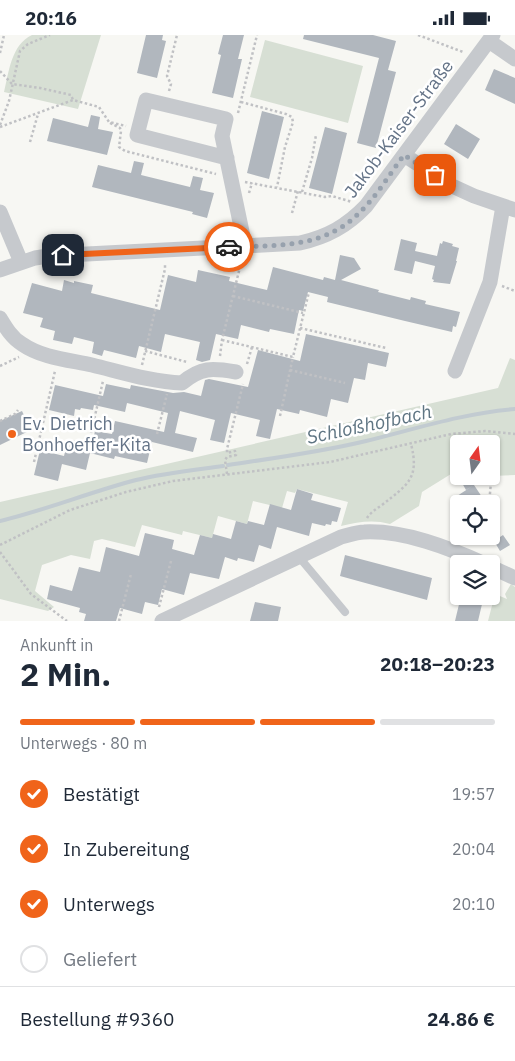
<!DOCTYPE html>
<html lang="de">
<head>
<meta charset="utf-8">
<style>
	body { margin:0; font-family:"IBM Plex Sans",sans-serif; background:#f2f2f3; color:#1f2937; height:100vh; display:flex; flex-direction:column; font-size:19px; white-space:nowrap }
	* { box-sizing:border-box; margin:0 }
	p { font-size:16px; color:#747a83 }
	.icon { flex:none; width:28px; height:28px; fill:none; stroke:currentColor; stroke-width:2; stroke-linecap:round; stroke-linejoin:round }
	.map { position:relative; height:586px; overflow:hidden }
	.sheet { display:flex; flex-direction:column; background:#fff; flex:1 }
	.sheet>* { flex:none }
	.needle { width:32px; rotate:14deg }
	.buttons { position:absolute; left:450px; top:400px; display:grid; gap:10px }
	.buttons a { display:grid; place-items:center; width:50px; height:50px; border-radius:5px; background:#fff; box-shadow:0 1px 4px #0004; font-size:25px }
	.pin { position:absolute; display:grid; place-items:center; width:42px; height:42px; color:#fff; margin:-21px; border-radius:10px; box-shadow:0 2px 8px #0006 }
	.courier { position:absolute; display:grid; place-items:center; width:50px; height:50px; margin:-25px; border:4px solid #f0641a; border-radius:50%; background:#fff; color:#222; box-shadow:0 1px 6px #0007 }
	.headline em { font-style:normal; font-weight:700 }
	.headline div { display:flex; flex-direction:column-reverse }
	.headline { display:flex; align-items:center; justify-content:space-between; height:85px; padding:0 20px }
	h1 { font-size:32px; font-weight:700; line-height:38px }
	.bar { display:grid; grid-template-columns:repeat(4,1fr); gap:8px 5px; align-content:center; height:60px; padding:0 20px }
	.bar i { height:6px; border-radius:4px; background:#e0e1e3 }
	.bar .current { background:#f0641a }
	.bar p { grid-column:span 4 }
	.line { display:flex; align-items:center; gap:12px; padding:0 20px; border-top:1px solid #e0e1e3 }
	.line div { flex:1 }
	ol { padding:0 20px; list-style:none }
	li { display:flex; align-items:center; gap:15px; height:55px }
	li p { margin-inline-start:auto }
	li .icon { padding:5px; border-radius:50%; background:#f0641a; color:#fff; stroke-width:4 }
	li:last-child { color:#747a83 }
	li i { width:28px; height:28px; border:2px solid #e0e1e3; border-radius:50% }
	.status { display:flex; justify-content:space-between; align-items:center; height:35px; padding:0 25px; background:#fff; direction:ltr }
	.status svg { height:14px; fill:currentColor }
	.map>svg:first-child { display:block }
	.green { fill:#d7dfd4 }
	.lines { fill:none; stroke-linecap:round; stroke-linejoin:round }
	.stream { stroke:#c2cbd1; stroke-width:4 }
	.building { fill:#b1b7be }
	.path { stroke:#c0c1c4; stroke-width:2.5; stroke-dasharray:2.5 2.5; stroke-linecap:butt }
	.lane { stroke:#c6c9cd; stroke-width:8 }
	.street { stroke:#c6c9cd; stroke-width:15 }
	.done { stroke:#97a1ad; stroke-width:5; stroke-dasharray:0 9 }
	.route { stroke:#f0641a; stroke-width:6 }
	.poi-dot { fill:#f0641a; stroke:#fff; stroke-width:2 }
	.labels { text-anchor:middle; stroke-width:5; stroke-linejoin:round; paint-order:stroke }
	.street-label { font-size:18px; fill:#647387; stroke:#fff }
	.poi-label { font-size:18px; fill:#647387; stroke:#fff; text-anchor:start }
	.water-label { font-size:19px; font-style:italic; fill:#5f7583; stroke:#fff }
</style>
</head>
<body>
<div class="status"><b>20:16</b><svg viewBox="0 0 49 12"><path d="M0 12V9h3v3zM5 12V6h3v6zM10 12V3h3v9zM15 12V0h3v12zM26 1h20v11H26zM47 4h2v5h-2z"/></svg></div>
<div class="map">
<svg width="515" height="586" viewBox="0 0 515 586">
	<rect width="100%" height="100%" fill="#f7f7f3"/>
	<!-- green -->
	<path class="green" d="M32,0H101L78,74L4,57C9,37 11,10 32,0Z
		M265,5L363,31L348,88L250,62Z
		M510,323L515,325V440L493,441L494,429L491,428V409H459V434L422,457L419,471L390,489C373,484 358,487 341,491L348,467L297,454L295,458L287,456L282,473L253,466L247,489L218,481L212,503L183,496L182,500L142,490L135,512L102,504L94,506L90,524L71,520L42,530L35,556L54,572L48,576L0,564V467L498,353Z
		M511,549L515,552V586H488L495,559L507,564L505,559Z"/>
	<g class="lines">
		<!-- stream -->
		<path class="stream" d="M228,430C274,423 321,417 366,406C415,394 464,378 515,374
			M0,486C46,475 90,457 136,445C164,438 194,435 223,431"/>
	</g>
	<!-- building -->
	<path class="building" d="M146,0H163L162,5L166,6L157,43L137,38Z
		M223,0H244L238,24H242L233,63L212,58L221,20L218,19Z
		M304,0H373L396,6L388,35L396,37L376,113L357,108L379,23L303,4Z
		M494,34L515,43V69L485,55Z
		M262,76L284,82L269,144L247,138Z
		M91,80L100,82L98,94L113,97L107,120L47,106L53,83L88,92Z
		M456,89L480,104L468,124L444,109Z
		M325,92L347,98L332,159L309,153Z
		M134,126L144,128L141,140L190,152L193,141L203,143L200,155L214,158L207,183L192,179L193,177L92,152L98,130L131,138Z
		M401,204L417,208L415,216L437,221L440,208L442,209L443,206L453,209L452,211L459,213L456,226H457L450,249L433,247L434,245L432,244L435,231L415,226L412,239L394,235Z
		M340,220L354,223L361,234L341,245L379,255L378,257L410,265L411,262L426,266L425,269L460,277L456,292L453,291L452,297L405,286L327,267L328,262L308,257L303,276L299,275L294,299L270,294L269,297L241,290L238,304L216,299L210,325L202,327L196,325L200,307L165,299L161,317L139,311L136,323L104,315L102,321L92,318L94,307L74,302L72,309L53,305L55,296L40,292L43,283L23,278L32,248L62,256L64,245L74,248V246L93,250L91,258L160,275L168,240L196,247L198,235L230,242L229,246L267,255L273,232L323,245L324,242L335,245Z
		M306,299L389,318L386,332L368,328L365,345L354,343L348,368L331,364L327,382L300,375L299,379L277,374L270,404L256,401L260,385L231,378L224,408L210,405L215,385L180,376L175,398L197,403L193,417L152,407L147,428L115,421L114,424L90,418L86,435L62,429L58,446L34,440L40,415L64,421L68,404L92,410L95,396L112,399L115,386L164,397L168,378L127,368L125,377L94,370L93,375L81,373L80,375L75,374L74,381L49,375L55,350L103,361L106,349L130,354L131,350L173,358L184,357L201,361L205,345L209,344L248,352L258,315L300,326Z
		M22,376L31,395L0,410V386Z
		M458,441H488L474,450L482,462L471,469H462L457,461L474,450L466,455Z
		M297,454L313,459L311,465L341,473L337,487L332,486L331,490L326,489L325,491L312,488L309,501L277,492L271,514L259,510L254,527L238,523L237,526L225,522L219,544L190,538L184,560L162,554L158,570L145,567L142,579L120,573L116,586H84L86,579L79,577L80,573L47,564L50,550L72,556L79,532L100,537L106,512L139,521L145,498L174,505L172,514L194,520L200,500L212,503L213,499L231,504L236,486L247,489L248,486L264,490L270,469L291,475Z
		M503,500L510,510L500,516L494,506Z
		M345,520L432,543L427,565L340,541Z
		M461,561L483,565L478,586H455Z
		M255,567L281,572L278,586H250Z"/>
	<g class="lines">
		<!-- path -->
		<path class="path" d="M418,0L463,17
			M0,18L4,0
			M0,36L12,49L40,53L71,60L73,65
			M169,56L171,49L167,41L177,0
			M241,67L286,79L292,82L293,87L285,112L277,152
			M238,78L257,0
			M110,88L120,93L121,96L119,112L125,116L216,139
			M0,90L9,66L20,16L28,9L50,0
			M0,92L73,65L99,72L109,87L126,91
			M30,107L38,79
			M245,147L325,162L332,161L352,167
			M302,157L312,123L316,100
			M249,158L252,148
			M292,178L298,156
			M502,251L515,256
			M233,261L303,278
			M300,293L386,313
			M222,305L293,322L309,257
			M145,316L187,327
			M220,321L222,305L242,224
			M247,329L252,312
			M142,330L165,234V228
			M0,331L19,322
			M290,335L345,348
			M280,381L293,322
			M0,386L15,379L18,375
			M91,398L103,346
			M157,399L167,359
			M34,427L55,336
			M227,439L225,425L227,422L236,420L235,416L227,418V414L243,349
			M489,469L491,447
			M367,483C370,478 376,474 382,470C407,450 420,444 411,409
			M0,510L70,475L126,457L173,446L330,427L451,399L485,396L515,399
			M0,517L31,559L67,586
			M159,572L171,526
			M119,586L131,539"/>
		<!-- lane -->
		<path class="lane" d="M299,522L345,577"/>
		<!-- street -->
		<path class="street" d="M489,6L515,24
			M404,120L450,150L474,161L515,175
			M227,123L137,100L146,65L226,84L222,101L245,211
			M0,177L21,227
			M0,235L35,223L48,221L300,208C327,202 347,191 366,171L493,0
			M0,283C6,293 12,303 22,309C42,323 69,325 92,330C121,337 152,347 182,348C201,332 212,333 236,337
			M455,336L490,247L503,171
			M491,532L515,543
			M162,586L341,502C349,500 357,497 364,497C404,495 449,513 485,529"/>
	</g>
	<g class="lines">
		<!-- done -->
		<path class="done" d="M229,212C275,210 320,214 356,181C375,164 389,140 404,120L435,140"/>
		<!-- route -->
		<path class="route" d="M63,220L229,212"/>
	</g>
	<!-- markers -->
	<circle class="poi-dot" cx="12" cy="399" r="5"/>
	<g class="labels">
		<!-- street labels -->
		<g class="street-label">
			<text transform="translate(399 94) rotate(-53)" y="6">Jakob-Kaiser-Straße</text>
		</g>
		<!-- poi labels -->
		<g class="poi-label">
			<text x="22" y="395">Ev. Dietrich<tspan x="22" dy="21">Bonhoeffer-Kita</tspan></text>
		</g>
		<!-- water labels -->
		<g class="water-label">
			<text transform="translate(369 389) rotate(-12)" y="7">Schloßhofbach</text>
		</g>
	</g>
</svg>
<div class="buttons">
<a><svg class="needle" viewBox="-14 -14 28 28"><path d="M0-13l5 13h-10z" fill="#e53935"/><path d="M0 13l5-13h-10z" fill="#747a83"/></svg></a>
<a><svg class="icon" aria-label="locate" viewBox="0 0 24 24"><circle cx="12" cy="12" r="6"/><path d="M12 2v4M12 18v4M2 12h4M18 12h4"/></svg></a>
<a><svg class="icon" aria-label="layers" viewBox="0 0 24 24"><path d="M12 4l9 5-9 5-9-5zM3 14l9 5 9-5"/></svg></a>
</div>
<div class="pin" style="left:435px;top:140px;background:#ea580c"><svg class="icon" aria-label="bag" viewBox="0 0 24 24"><path d="M5 8h14l-1 12H6zM9 8a3 3 0 0 1 6 0"/></svg></div>
<div class="pin" style="left:63px;top:220px;background:#1f2937"><svg class="icon" aria-label="home" viewBox="0 0 24 24"><path d="M3 11l9-7 9 7M6 9v11h12V9"/></svg></div>
<div class="courier" style="left:229px;top:212px"><svg class="icon" aria-label="car" viewBox="0 0 24 24"><path d="M5 17H2v-5l4-1 3-4h7l3 4 3 1v5h-3M9 17h6M6 11h13"/><circle cx="7" cy="17" r="2"/><circle cx="17" cy="17" r="2"/></svg></div>
</div>
<section class="sheet">
<div class="headline"><div><h1>2 Min.</h1><p>Ankunft in</p></div><em>20:18–20:23</em></div>
<div class="bar"><i class="current"></i><i class="current"></i><i class="current"></i><i></i><p>Unterwegs · 80 m</p></div>
<ol>
<li><svg class="icon" aria-label="check" viewBox="0 0 24 24"><path d="M5 12l5 5 9-10"/></svg>Bestätigt<p>19:57</p></li>
<li><svg class="icon" aria-label="check" viewBox="0 0 24 24"><path d="M5 12l5 5 9-10"/></svg>In Zubereitung<p>20:04</p></li>
<li><svg class="icon" aria-label="check" viewBox="0 0 24 24"><path d="M5 12l5 5 9-10"/></svg>Unterwegs<p>20:10</p></li>
<li><i></i>Geliefert</li>
</ol>
<div class="line" style="height:65px"><div>Bestellung #9360</div><b>24.86 €</b></div>
</section>
</body>
</html>
